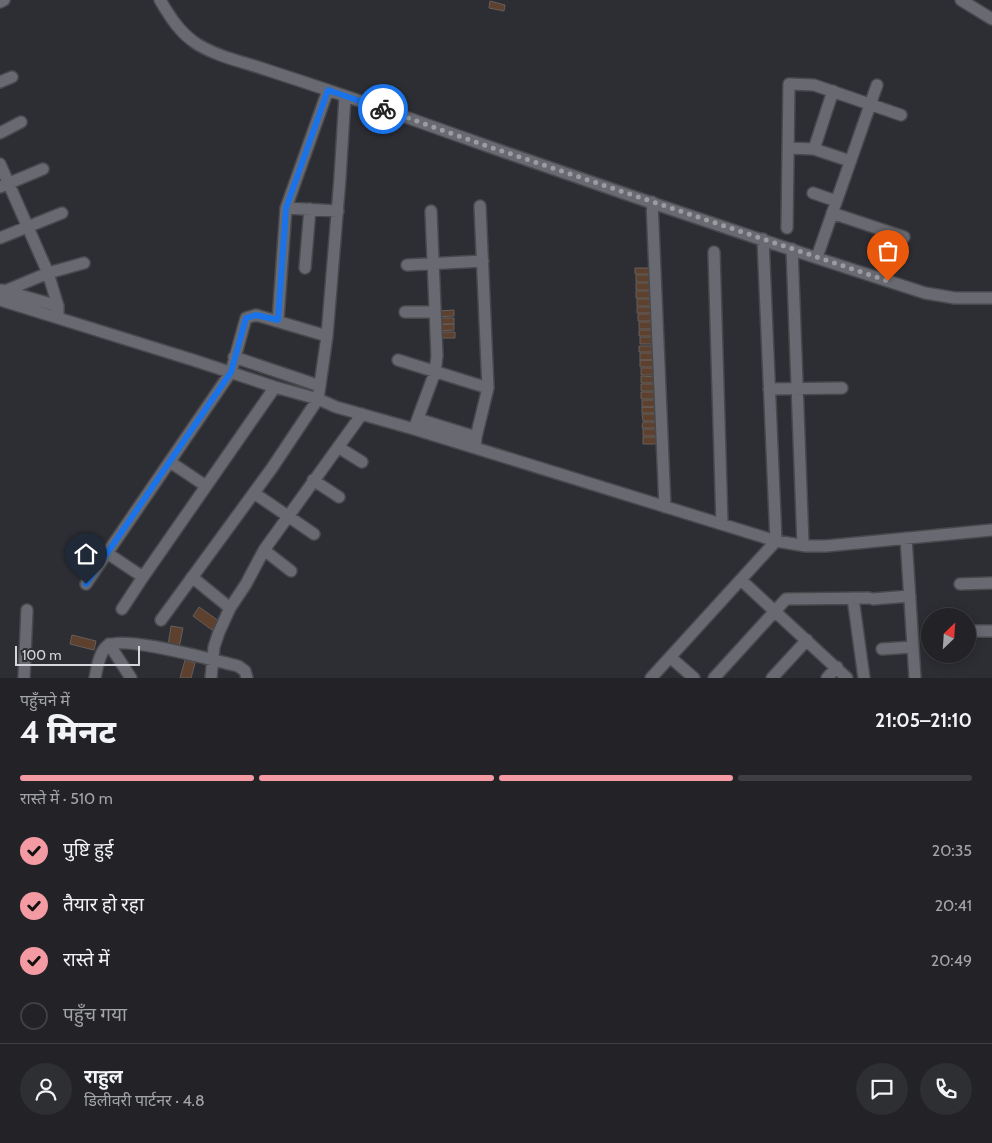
<!DOCTYPE html>
<html lang="hi">
<head>
<meta charset="utf-8">
<style>
	body { margin:0; font-family:Cabin,"Noto Sans Devanagari",sans-serif; background:#2e2f33; color:#f1f3f6; height:100vh; display:flex; flex-direction:column; font-size:19px; white-space:nowrap }
	* { box-sizing:border-box; margin:0 }
	p { font-size:16px; color:#a2a4a7 }
	.icon { flex:none; width:28px; height:28px; fill:none; stroke:currentColor; stroke-width:2; stroke-linecap:round; stroke-linejoin:round }
	.map { position:relative; height:678px; overflow:hidden }
	.side { display:flex; flex-direction:column; background:#222227; flex:1 }
	.side>* { flex:none }
	.needle { width:32px; rotate:25deg }
	.tools { position:absolute; left:921px; top:608px; display:grid; gap:10px }
	.tools a { display:grid; place-items:center; width:55px; height:55px; border-radius:50%; background:#222227; box-shadow:0 2px 12px #0003,0 0 0 1px #3f3f44; font-size:25px }
	.scale { position:absolute; left:15px; bottom:12px; width:125px; box-sizing:border-box; padding-left:5px; border:2px solid #d6d7da; border-top:0; font-size:14px; line-height:18px; white-space:nowrap; color:#d6d7da; -webkit-text-stroke:4px #2d2e34; paint-order:stroke }
	.pin { position:absolute; display:grid; place-items:center; width:42px; height:42px; color:#fff; margin:-51px -21px; border-radius:50% 50% 50% 0; rotate:-45deg; box-shadow:0 0 5px #0007 }
	.pin .icon { rotate:45deg }
	.courier { position:absolute; display:grid; place-items:center; width:50px; height:50px; margin:-25px; border:4px solid #1a73e8; border-radius:50%; background:#fff; color:#222; box-shadow:0 1px 6px #0007 }
	.headline em { font-style:normal; font-weight:800 }
	.headline div { display:flex; flex-direction:column-reverse }
	.headline { display:flex; align-items:center; justify-content:space-between; height:85px; padding:0 20px }
	h1 { font-size:32px; font-weight:800; line-height:38px }
	.bar { display:grid; grid-template-columns:repeat(4,1fr); gap:8px 5px; align-content:center; height:60px; padding:0 20px }
	.bar i { height:6px; border-radius:4px; background:#3f3f44 }
	.bar .active { background:#f49aa3 }
	.bar p { grid-column:span 4 }
	.line { display:flex; align-items:center; gap:12px; padding:0 20px; border-top:1px solid #3f3f44 }
	.line div { flex:1 }
	.round { display:grid; place-items:center; flex:none; width:52px; height:52px; border-radius:26px; background:#2e2f33 }
	ol { padding:0 20px; list-style:none }
	li { display:flex; align-items:center; gap:15px; height:55px }
	li p { margin-inline-start:auto }
	li .icon { padding:5px; border-radius:50%; background:#f49aa3; color:#111; stroke-width:4 }
	li:last-child { color:#a2a4a7 }
	li i { width:28px; height:28px; border:2px solid #3f3f44; border-radius:50% }
	.map>svg:first-child { display:block }
	.building { fill:#5e402e; stroke:#655e5b }
	.lines { fill:none; stroke-linecap:round; stroke-linejoin:round }
	.minor-casing { stroke:#48494d; stroke-width:14 }
	.minor { stroke:#696a71; stroke-width:11 }
	.done { stroke:#9b9ca0; stroke-width:5; stroke-dasharray:0 9 }
	.route { stroke:#1a73e8; stroke-width:6 }
</style>
</head>
<body>
<div class="map">
<svg width="992" height="678" viewBox="0 0 992 678">
	<rect width="100%" height="100%" fill="#2d2e34"/>
	<!-- building -->
	<path class="building" d="M490,1L505,5L504,11L489,8Z
		M635,268H651V274H635Z
		M636,275H651V282H636Z
		M636,283H651V290H636Z
		M636,291H652V298H636Z
		M637,299H652V306H637Z
		M637,307H653V313H637Z
		M454,310V316L438,317L437,311Z
		M638,314H653V321H638Z
		M437,318H454V324H438Z
		M639,322H654V329H639Z
		M454,324V330L438,331V325Z
		M639,330H654V336H639Z
		M438,332H455V338H439Z
		M640,337H655V344H640Z
		M639,346H655V352H639Z
		M640,353H655V360H640Z
		M640,360H655V367H640Z
		M641,368H656V375H641Z
		M641,376L656,377V383H641Z
		M641,384H657V391H641Z
		M641,392H656V399H641Z
		M642,400H657V407H642Z
		M642,407H657V413H642Z
		M642,414H658V421H643Z
		M643,422H658V428H642Z
		M643,429H659V436H643Z
		M643,437H659V444H643Z
		M199,607L219,621L212,630L193,616Z
		M171,626L183,628L179,648L168,646Z
		M72,635L96,641L94,650L70,644Z
		M185,660L195,663L191,678H180Z"/>
	<g class="lines">
		<defs>
			<path id="minor" d="M160,0C170,17 180,33 197,44C218,57 244,62 267,70C307,83 346,96 386,110C564,174 744,235 925,293L955,298H992
				M961,0L992,19
				M0,2L4,0
				M0,82L12,77
				M0,133L21,122
				M788,148L814,149L850,161
				M814,149L833,91
				M0,164L48,273L58,306V317
				M0,187L43,169
				M813,193L836,201
				M652,202L665,507
				M286,208L338,211
				M832,213L904,237
				M787,228L789,84L814,85L901,115
				M0,238L62,213
				M792,249L803,545
				M714,252L722,524
				M817,257L877,85
				M407,265L483,261
				M305,268L310,209
				M2,290L58,306
				M5,291L48,273L84,263
				M0,300L193,360L275,387L318,399L336,407L414,429L776,541L806,546H826L992,530
				M405,312H435
				M278,320L286,208L328,90
				M234,357L320,386
				M398,360L488,388
				M769,389L842,388
				M418,419L476,437
				M414,429L435,372L437,356L431,211
				M338,447L362,462
				M475,448L476,437L488,388L480,206
				M170,462L206,486
				M313,480L339,497
				M254,493L314,534
				M906,538L915,678
				M264,550L291,571
				M107,553L143,577
				M192,577L230,608
				M741,580L847,678
				M86,584L231,372L246,318L256,315L327,336
				M960,584L992,583
				M853,598L864,678
				M873,599L910,596
				M122,609L143,577L275,387
				M161,620L272,468L318,399L327,336L340,178L345,96
				M968,631H992
				M109,644L131,678
				M882,649L913,647
				M670,657L694,678
				M24,678L27,610
				M95,678C97,668 99,653 107,646C121,634 216,661 238,666L245,671L247,678
				M211,678L214,647L219,632L230,608L246,584L264,550L362,414
				M651,678L776,541L763,239
				M714,678L786,599L869,598
				M772,678L807,640
				M827,678L837,667"/>
		</defs>
		<!-- minor casing -->
		<use href="#minor" class="minor-casing"/>
		<!-- minor -->
		<use href="#minor" class="minor"/>
	</g>
	<g class="lines">
		<!-- done -->
		<path class="done" d="M383,109L481,144L888,281"/>
		<!-- route -->
		<path class="route" d="M86,584L231,372L246,318L256,315L278,320L286,208L328,90L383,109"/>
	</g>
</svg>
<div class="tools">
<a><svg class="needle" viewBox="-14 -14 28 28"><path d="M0-13l5 13h-10z" fill="#e53935"/><path d="M0 13l5-13h-10z" fill="#a2a4a7"/></svg></a>
</div>
<div class="scale">100 m</div>
<div class="pin" style="left:888px;top:281px;background:#ea580c"><svg class="icon" aria-label="bag" viewBox="0 0 24 24"><path d="M5 8h14l-1 12H6zM9 8a3 3 0 0 1 6 0"/></svg></div>
<div class="pin" style="left:86px;top:584px;background:#1f2937"><svg class="icon" aria-label="home" viewBox="0 0 24 24"><path d="M3 11l9-7 9 7M6 9v11h12V9"/></svg></div>
<div class="courier" style="left:383px;top:109px"><svg class="icon" aria-label="bike" viewBox="0 0 24 24"><circle cx="6" cy="16" r="4"/><circle cx="18" cy="16" r="4"/><path d="M6 16l4-8h5l3 8M10 8l3 8H6M13 5h3"/></svg></div>
</div>
<section class="side">
<div class="headline"><div><h1>4 मिनट</h1><p>पहुँचने में</p></div><em>21:05–21:10</em></div>
<div class="bar"><i class="active"></i><i class="active"></i><i class="active"></i><i></i><p>रास्ते में · 510 m</p></div>
<ol>
<li><svg class="icon" aria-label="check" viewBox="0 0 24 24"><path d="M5 12l5 5 9-10"/></svg>पुष्टि हुई<p>20:35</p></li>
<li><svg class="icon" aria-label="check" viewBox="0 0 24 24"><path d="M5 12l5 5 9-10"/></svg>तैयार हो रहा<p>20:41</p></li>
<li><svg class="icon" aria-label="check" viewBox="0 0 24 24"><path d="M5 12l5 5 9-10"/></svg>रास्ते में<p>20:49</p></li>
<li><i></i>पहुँच गया</li>
</ol>
<div class="line" style="height:90px"><a class="round"><svg class="icon" aria-label="person" viewBox="0 0 24 24"><circle cx="12" cy="8" r="4"/><path d="M4 21q1-7 8-7t8 7"/></svg></a><div><b>राहुल</b><p>डिलीवरी पार्टनर · 4.8</p></div><a class="round"><svg class="icon" aria-label="chat" viewBox="0 0 24 24"><path d="M4 5h16v11H9l-5 4z"/></svg></a><a class="round"><svg class="icon" aria-label="phone" viewBox="0 0 24 24"><path d="M5 4h4l2 5-3 2q2 4 5 5l2-3 5 2v4C11 20 4 13 5 4z"/></svg></a></div>
</section>
</body>
</html>
